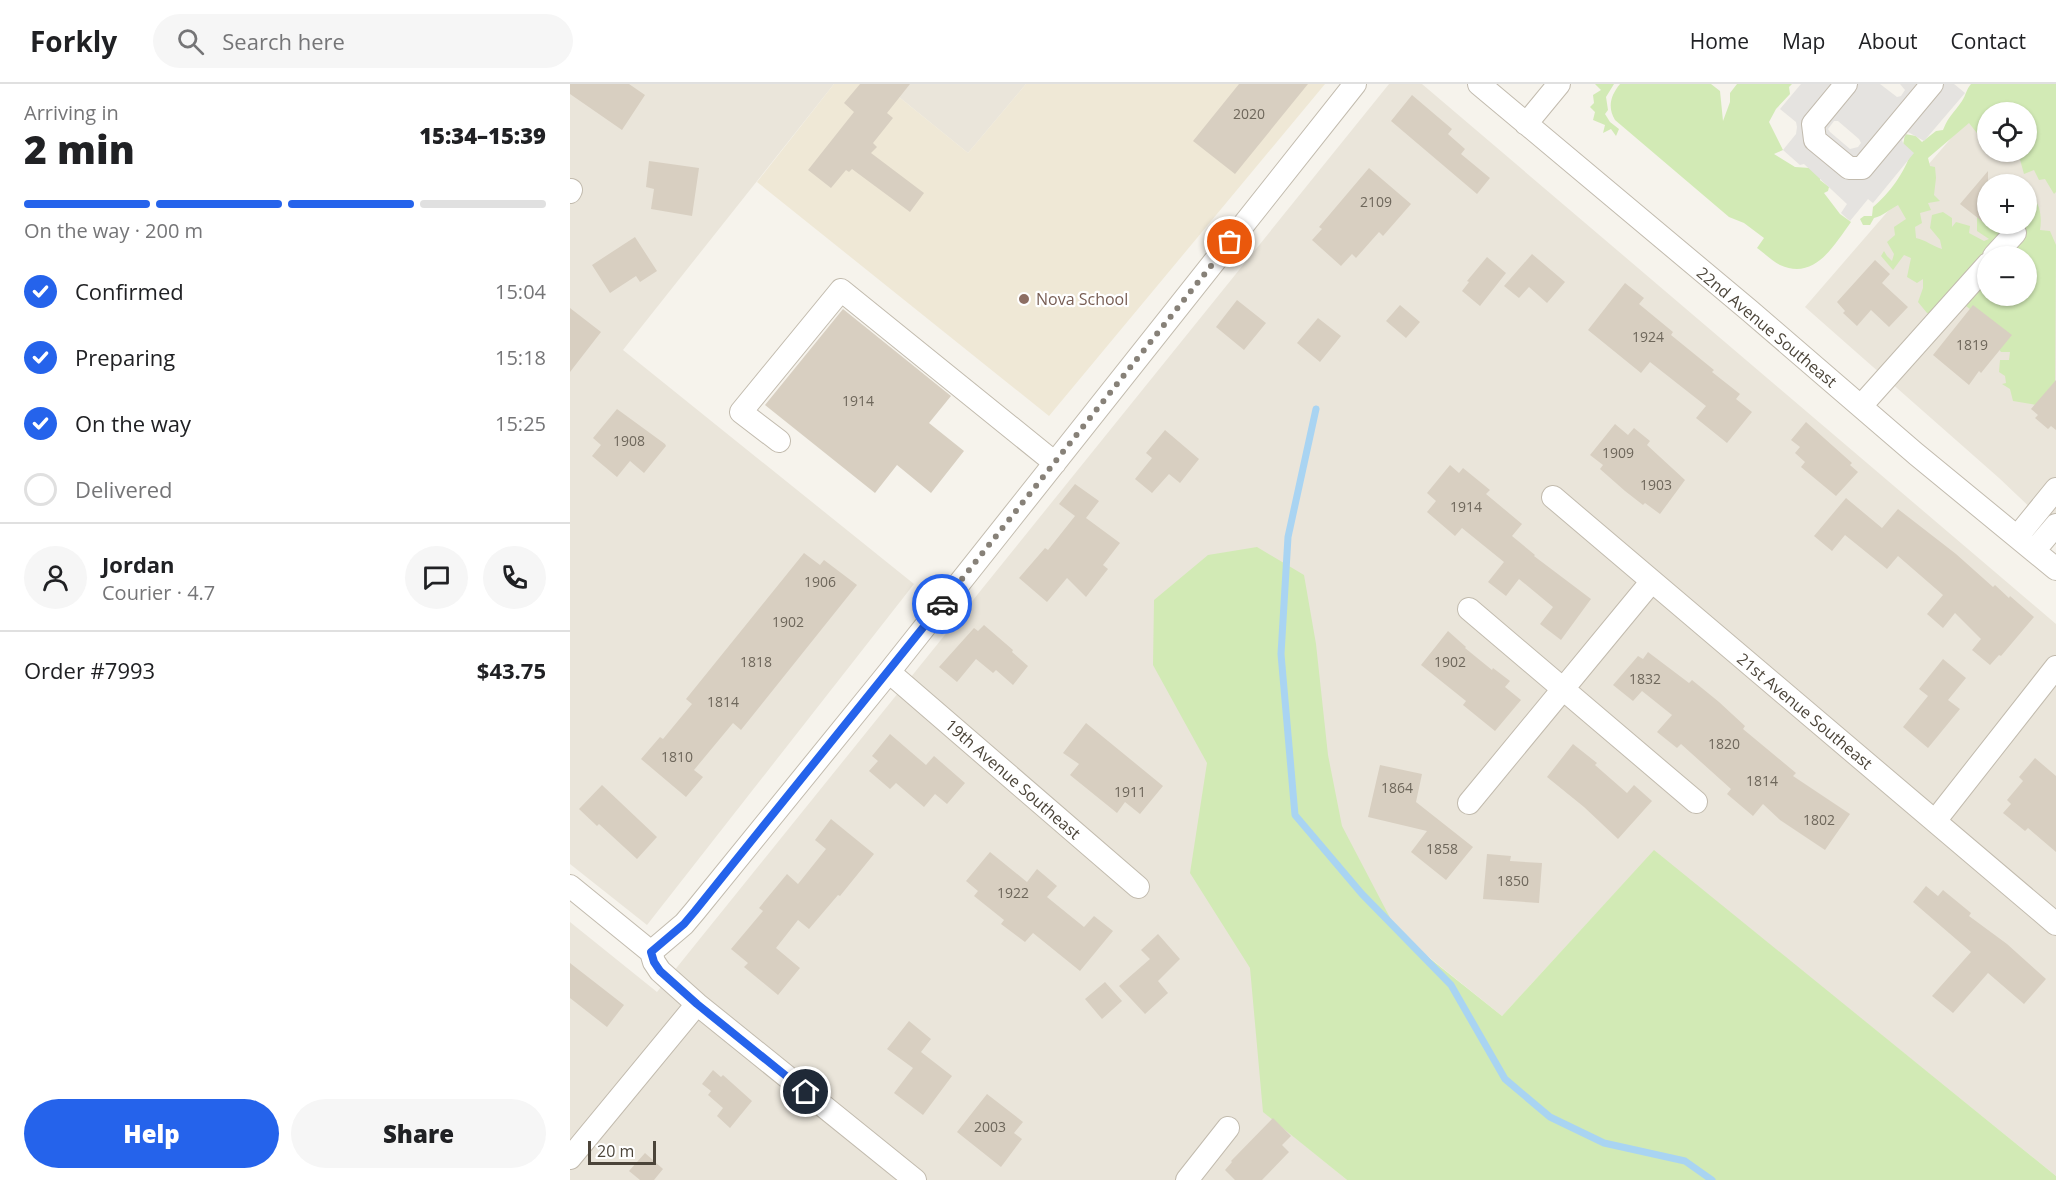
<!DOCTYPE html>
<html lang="en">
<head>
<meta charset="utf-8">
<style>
	body { margin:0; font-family:"Open Sans",sans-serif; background:#f6f6f6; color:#202124; height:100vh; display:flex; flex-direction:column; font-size:22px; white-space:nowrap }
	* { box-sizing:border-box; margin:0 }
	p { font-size:20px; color:#757577 }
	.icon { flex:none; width:33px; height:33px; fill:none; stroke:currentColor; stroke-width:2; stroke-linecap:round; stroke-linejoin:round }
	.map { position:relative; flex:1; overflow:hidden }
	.sheet { display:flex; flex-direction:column; background:#fff; width:570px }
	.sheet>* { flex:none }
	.tools { position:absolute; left:1407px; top:18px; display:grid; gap:12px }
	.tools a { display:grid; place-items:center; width:60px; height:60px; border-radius:50%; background:#fff; box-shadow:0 2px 4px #0004; font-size:30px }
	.scale { position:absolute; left:18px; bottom:15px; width:68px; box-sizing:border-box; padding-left:6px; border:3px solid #4b4439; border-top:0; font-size:16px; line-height:21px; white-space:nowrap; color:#4b4439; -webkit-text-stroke:4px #fff; paint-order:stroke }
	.pin { position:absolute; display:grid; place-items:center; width:51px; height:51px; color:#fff; margin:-26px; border:3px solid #fff; border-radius:50%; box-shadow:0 2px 6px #0007 }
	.courier { position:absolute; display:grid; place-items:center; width:60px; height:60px; margin:-30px; border:4px solid #2563eb; border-radius:50%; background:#fff; color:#222; box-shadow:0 2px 8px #0007 }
	.overview em { font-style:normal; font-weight:800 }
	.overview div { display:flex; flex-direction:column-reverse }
	.overview { display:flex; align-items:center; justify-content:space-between; height:102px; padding:0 24px }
	h1 { font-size:39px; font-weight:800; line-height:45px }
	.bar { display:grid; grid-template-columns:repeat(4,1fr); gap:9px 6px; align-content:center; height:72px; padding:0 24px }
	.bar i { height:8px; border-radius:4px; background:#e0e0e0 }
	.bar .current { background:#2563eb }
	.bar p { grid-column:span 4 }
	.line { display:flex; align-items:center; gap:15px; padding:0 24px; border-top:2px solid #e0e0e0 }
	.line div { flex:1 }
	.round { display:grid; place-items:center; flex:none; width:63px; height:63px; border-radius:32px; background:#f6f6f6 }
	ol { padding:0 24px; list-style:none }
	li { display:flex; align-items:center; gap:18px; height:66px }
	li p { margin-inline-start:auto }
	li .icon { padding:6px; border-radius:50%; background:#2563eb; color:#fff; stroke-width:4 }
	li:last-child { color:#757577 }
	li i { width:33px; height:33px; border:3px solid #e0e0e0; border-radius:50% }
	.action { display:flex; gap:12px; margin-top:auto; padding:12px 24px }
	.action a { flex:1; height:69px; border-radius:36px; background:#2563eb; color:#fff; font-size:24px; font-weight:800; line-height:69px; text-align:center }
	.action a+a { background:#f6f6f6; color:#202124 }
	header { display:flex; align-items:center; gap:36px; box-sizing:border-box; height:84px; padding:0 30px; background:#fff; border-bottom:2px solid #e0e0e0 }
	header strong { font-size:28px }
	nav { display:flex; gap:33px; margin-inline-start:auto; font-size:21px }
	.search { width:420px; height:54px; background:#f6f6f6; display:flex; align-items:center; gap:15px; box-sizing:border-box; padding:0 21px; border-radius:33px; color:#757577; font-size:22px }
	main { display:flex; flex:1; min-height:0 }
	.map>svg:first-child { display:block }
	.residential { fill:#eae5da; fill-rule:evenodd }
	.education { fill:#efe8d6 }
	.green { fill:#d2eab5; fill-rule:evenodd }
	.parking { fill:#e5e3e0; fill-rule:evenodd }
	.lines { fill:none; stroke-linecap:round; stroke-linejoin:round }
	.stream { stroke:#a9d4f2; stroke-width:7 }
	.building { fill:#d8cfc1 }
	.minor-casing { stroke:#c2bbae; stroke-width:24 }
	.minor { stroke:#fff; stroke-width:22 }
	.done { stroke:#878178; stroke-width:6; stroke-dasharray:0 10.8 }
	.route { stroke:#2563eb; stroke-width:8 }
	.education-dot { fill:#8d6e63; stroke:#fff; stroke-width:2 }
	.labels { text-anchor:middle; stroke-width:4.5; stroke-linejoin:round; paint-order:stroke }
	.number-label { font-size:14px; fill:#6e675b }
	.education-label { font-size:16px; fill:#785e54; stroke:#fff; text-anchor:start }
	.street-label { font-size:16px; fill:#4b4439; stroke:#fff }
</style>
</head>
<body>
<header>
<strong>Forkly</strong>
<div class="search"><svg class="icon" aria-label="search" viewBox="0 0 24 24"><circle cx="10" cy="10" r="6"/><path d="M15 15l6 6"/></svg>Search here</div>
<nav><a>Home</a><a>Map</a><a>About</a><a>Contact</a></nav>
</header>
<main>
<section class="sheet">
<div class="overview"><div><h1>2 min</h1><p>Arriving in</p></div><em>15:34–15:39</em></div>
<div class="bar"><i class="current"></i><i class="current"></i><i class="current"></i><i></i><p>On the way · 200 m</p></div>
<ol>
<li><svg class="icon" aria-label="check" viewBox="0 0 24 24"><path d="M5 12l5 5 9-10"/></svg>Confirmed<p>15:04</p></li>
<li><svg class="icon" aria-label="check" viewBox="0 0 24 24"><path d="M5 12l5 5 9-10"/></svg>Preparing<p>15:18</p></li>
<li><svg class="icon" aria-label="check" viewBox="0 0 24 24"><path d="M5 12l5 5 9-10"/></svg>On the way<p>15:25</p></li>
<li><i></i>Delivered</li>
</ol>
<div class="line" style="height:108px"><a class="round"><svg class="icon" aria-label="person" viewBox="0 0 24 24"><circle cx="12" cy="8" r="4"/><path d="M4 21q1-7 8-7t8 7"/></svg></a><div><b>Jordan</b><p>Courier · 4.7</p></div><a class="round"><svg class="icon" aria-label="chat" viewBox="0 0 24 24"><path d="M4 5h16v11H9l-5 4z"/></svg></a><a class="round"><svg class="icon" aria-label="phone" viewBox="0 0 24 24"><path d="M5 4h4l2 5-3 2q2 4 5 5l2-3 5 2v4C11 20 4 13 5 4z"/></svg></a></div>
<div class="line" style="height:78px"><div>Order #7993</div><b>$43.75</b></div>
<div class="action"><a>Help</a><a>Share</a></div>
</section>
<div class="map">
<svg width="1486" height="1096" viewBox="0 0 1486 1096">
	<rect width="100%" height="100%" fill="#f6f3ec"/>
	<!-- residential -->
	<path class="residential" d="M0,0H264L53,266L344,500L77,841L0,780Z
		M313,0H456L398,69Z
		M819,0H852L1486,540V1092L1084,767L932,932L829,849L693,1027L777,1096H0V838L87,908Z
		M1428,0H1486V448L1429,394L1235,223ZM1418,28H1456V68H1418ZM1418,100H1456V140H1418ZM1418,172H1456V212H1418Z"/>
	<!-- education -->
	<path class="education" d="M264,0H313L398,69L456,0H755L479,332L187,98Z"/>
	<!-- green -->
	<path class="green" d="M1025,0H1044L1036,13L1038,26L1035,30L1040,38L1049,45L1046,52L1041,45L1033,49L1035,41L1023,36L1025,28L1020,23L1024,19L1023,11L1031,6Z
		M1050,0H1141L1150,7L1153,37L1160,18V9L1167,0H1222L1219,3L1220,10L1206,25L1199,38L1213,66L1204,70L1225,83L1240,84L1250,90V96L1259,103L1258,107L1254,109L1270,130L1281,138C1264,161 1245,197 1210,181C1202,177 1194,169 1187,164L1194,154L1174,139L1159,133L1045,36C1037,23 1041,11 1050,0Z
		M1401,0H1486V108L1484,110L1475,95L1469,96L1464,86L1454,90L1448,68H1456V28H1418L1417,48L1410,53L1399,39L1358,74L1360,82L1365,83L1366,94L1364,111L1370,117L1358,119L1361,126L1350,129L1352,139L1345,143L1346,154C1356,156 1362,162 1372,165L1370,156L1360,144L1362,131L1373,128L1382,134V143L1386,138L1400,142L1399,149L1414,157L1419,155L1407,147V131L1418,140H1456L1457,111C1471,115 1472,134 1470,146L1480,147L1486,161L1485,300L1472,322L1443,317L1440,305L1432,300L1436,299L1435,292L1429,288L1430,276H1439L1440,268H1431L1400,225L1389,217L1374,238L1357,229L1348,218L1353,204V195L1347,199L1337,193L1341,174L1334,171L1323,186L1311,172L1314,167L1317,172L1322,177L1324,170L1317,158L1325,151L1324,143L1336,135L1328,121C1320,125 1313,132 1304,134L1300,141H1293L1290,135L1294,132H1302L1303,123C1319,110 1335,88 1341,68L1333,61L1335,50L1346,52L1352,58L1366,47L1373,46C1379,31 1384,29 1392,17C1396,11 1396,6 1401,0ZM1418,172H1456V212H1418Z
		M687,463L734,491L746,560L758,671L772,742L828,849L932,932L1084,766L1486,1092V1096H777L693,1028L680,884L620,789L637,679L583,581L584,516L638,471Z"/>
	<!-- parking -->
	<path class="parking" d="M1231,0H1310L1327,13L1331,12L1335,6L1330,0H1384L1395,9L1354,57L1338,48L1332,56L1333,59L1344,69L1303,119L1298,115L1280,137L1271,129L1277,120L1234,80L1230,81L1213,66L1226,50L1227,43L1226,38L1210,25ZM1264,37H1268L1289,55L1291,59L1288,63L1280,65L1260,48L1258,45Z"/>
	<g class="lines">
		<!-- stream -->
		<path class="stream" d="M746,325L718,453L711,570L725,731L792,810L881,901L935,995L980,1033L1034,1059L1115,1077L1142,1096"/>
	</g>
	<!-- building -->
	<path class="building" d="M0,0H59L75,11L52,46L0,10Z
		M290,0H340L317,29L323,34L303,59L307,63L301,69L354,109L340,128L282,85L279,88L276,86L261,104L238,86L284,28L274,19Z
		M669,0H738L665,90L623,57Z
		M842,11L882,45L878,50L895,65L891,70L920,94L907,110L821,37Z
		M79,77L129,84L122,132L81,125L84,105L76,103Z
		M799,84L841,120L813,152L809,148L786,174L782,170L771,182L742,156L752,145L749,143Z
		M1418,87V142L1390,120Z
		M65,153L87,187L70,198L66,192L40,209L22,181Z
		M962,170L995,198L977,219L959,203L949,214L934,202Z
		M917,173L936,189L910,222L892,207L899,198L897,197Z
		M1305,176L1320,190L1312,199L1338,223L1319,243L1301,226L1287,242L1273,229L1275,227L1267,218Z
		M1055,199L1074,214L1069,220L1103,248L1101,251L1144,286L1142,288L1170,310L1166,315L1182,328L1157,359L1126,334L1136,322L1080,278L1071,289L1018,246Z
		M667,216L696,239L674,266L646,243Z
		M830,221L850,238L836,254L816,237Z
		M1403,221L1442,251L1411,289L1409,287L1399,301L1363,271Z
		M0,224L31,248L0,288Z
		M273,225L381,312L359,339L394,367L361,409L327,381L305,409L195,321Z
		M748,234L771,252L750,278L727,259Z
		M1486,296V346L1481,342L1478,345L1465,334L1468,331L1461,325Z
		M47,325L95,360L96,362L74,389L60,377L47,393L22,372L31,361L23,354Z
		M1236,338L1282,379L1280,381L1288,388L1266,412L1231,383L1235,378L1225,369L1230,363L1221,356Z
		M1045,340L1058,351L1064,344L1080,357L1077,361L1115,396L1090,430L1075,419L1073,421L1055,407L1030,385L1033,381L1020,371Z
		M595,346L629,375L610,399L599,390L582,409L565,395L582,374L576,369Z
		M880,381L889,389L893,384L920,406L916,410L952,440L942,452L965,471L964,472L1021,515L991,556L970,540L983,523L949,495L936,512L918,498L934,478L892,444L885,452L857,428L866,417L857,409Z
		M505,400L529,417L516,434L550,459L533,481L538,485L516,513L497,494L477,518L449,494L475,464L478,466L505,432L489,420Z
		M1276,414L1312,444L1328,425L1386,470L1423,503L1425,501L1439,514L1440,512L1464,533L1431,572L1429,571L1420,581L1402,566L1411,555L1385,529L1373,544L1357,530L1373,511L1328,472L1317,485L1275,451L1262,467L1244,452Z
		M234,469L250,481L254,476L287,501L171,646L163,639L124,686L133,693L116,713L71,675L90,653L93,655L122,620L116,615Z
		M414,541L443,566L442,568L458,582L443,601L426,586L423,589L406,575L387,598L369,583L404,544L408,547Z
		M878,547L896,563L895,564L922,586L923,584L940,597L935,603L951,616L925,647L893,621L896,617L851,581Z
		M1078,568L1119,599L1122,596L1149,618L1175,642L1173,645L1226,689L1223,692L1280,730L1255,766L1210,736L1193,720L1183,732L1157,710L1161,705L1111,660L1107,664L1087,648L1102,631L1072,607L1063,617L1043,601L1068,572L1073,575Z
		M1373,575L1396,594L1378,616L1390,625L1358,664L1333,643L1358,612L1349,605Z
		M516,639L593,702L570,730L555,718L547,729L500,691L509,680L493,669Z
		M320,650L356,681L364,672L395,699L377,720L365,710L354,723L326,699L320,705L299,687L308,677L302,672Z
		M1003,660L1027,679L1025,681L1057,709L1064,701L1082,717L1048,755L1014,723L977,693Z
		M1465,674L1486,692V768L1458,744L1455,747L1433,729L1441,720L1437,716L1453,697L1449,693Z
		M810,681L852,690L846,718L903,763L876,796L841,768L857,747L798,733Z
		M32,701L87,753L67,775L29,740L27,742L9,725Z
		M261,735L304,770L270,812L268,811L239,845L228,836L206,864L230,884L208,911L174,883L178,879L161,865L193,827L189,824L217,790L228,800L256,765L245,756Z
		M420,768L457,798L467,785L487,802L477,813L514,843L524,832L543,847L510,887L463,849L455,858L431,840L434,836L404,812L408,807L396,797Z
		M917,770L941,772L940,777L972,779L969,819L913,815Z
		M1356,802L1368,812L1373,806L1401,829L1399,832L1437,860L1476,895L1454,920L1418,889L1383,929L1362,912L1401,868L1343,818Z
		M588,850L610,875L588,897L598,909L575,930L549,902L580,875L571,866Z
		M0,879L54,921L37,943L0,914Z
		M535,898L552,917L532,935L515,915Z
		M339,937L361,955L351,968L382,992L353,1031L324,1009L343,984L317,965Z
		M143,986L151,993L153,991L182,1017L160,1044L147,1032L153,1024L138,1011L141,1007L132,1000Z
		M417,1010L453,1038L444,1049L452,1055L431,1083L387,1048Z
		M703,1034L721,1052L712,1061L719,1068L692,1096H665L655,1086L662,1078L661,1077Z
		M75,1069L93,1085L84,1096H70L59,1087Z"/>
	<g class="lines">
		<defs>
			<path id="minor" d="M909,0L1180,227L1346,370L1486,485
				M1276,0L1243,40L1245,56L1279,84H1292L1362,0
				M956,40L989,0
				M0,108L1,106
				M1424,172L1445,149
				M1291,322L1418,180
				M209,357L171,328L271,206L485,379
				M983,413L1486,840
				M1447,453L1486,405
				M1464,467L1486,441
				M899,525L1126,718
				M319,588L568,803
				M899,719L1082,497
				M1365,737L1486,583
				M0,802L81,868L84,878L90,887L127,920L345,1096
				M81,868L114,840L125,827L319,588L785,0
				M0,1074L127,920
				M617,1096L658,1044"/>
		</defs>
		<!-- minor casing -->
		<use href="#minor" class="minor-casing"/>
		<!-- minor -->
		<use href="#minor" class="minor"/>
	</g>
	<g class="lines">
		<!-- done -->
		<path class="done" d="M372,520L660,158"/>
		<!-- route -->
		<path class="route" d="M236,1008L127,920L90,887L84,878L81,868L114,840L125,827L372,520"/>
	</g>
	<!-- markers -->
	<circle class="education-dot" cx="454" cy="215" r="6"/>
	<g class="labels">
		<!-- number labels -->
		<g class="number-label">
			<text x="679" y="35">2020</text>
			<text x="806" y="123">2109</text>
			<text x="1078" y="258">1924</text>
			<text x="1402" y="266">1819</text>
			<text x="288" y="322">1914</text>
			<text x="59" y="362">1908</text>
			<text x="1048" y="374">1909</text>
			<text x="1086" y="406">1903</text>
			<text x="896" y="428">1914</text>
			<text x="250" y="503">1906</text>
			<text x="218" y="543">1902</text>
			<text x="186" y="583">1818</text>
			<text x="880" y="583">1902</text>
			<text x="1075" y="600">1832</text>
			<text x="153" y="623">1814</text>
			<text x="1154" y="665">1820</text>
			<text x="107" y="678">1810</text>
			<text x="1192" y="702">1814</text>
			<text x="827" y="709">1864</text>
			<text x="560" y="713">1911</text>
			<text x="1249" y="741">1802</text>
			<text x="872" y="770">1858</text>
			<text x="943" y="802">1850</text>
			<text x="443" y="814">1922</text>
			<text x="420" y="1048">2003</text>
		</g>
		<!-- education labels -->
		<g class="education-label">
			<text x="466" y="221">Nova School</text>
		</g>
		<!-- street labels -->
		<g class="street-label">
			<text transform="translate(1197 243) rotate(40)" y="6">22nd Avenue Southeast</text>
			<text transform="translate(1235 627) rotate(40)" y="6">21st Avenue Southeast</text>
			<text transform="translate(443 695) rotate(41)" y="6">19th Avenue Southeast</text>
		</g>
	</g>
</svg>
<div class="tools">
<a><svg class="icon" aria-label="locate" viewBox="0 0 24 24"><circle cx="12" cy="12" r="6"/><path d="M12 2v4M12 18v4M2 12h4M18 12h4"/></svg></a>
<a>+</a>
<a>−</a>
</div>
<div class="scale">20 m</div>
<div class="pin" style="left:660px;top:158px;background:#ea580c"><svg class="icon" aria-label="bag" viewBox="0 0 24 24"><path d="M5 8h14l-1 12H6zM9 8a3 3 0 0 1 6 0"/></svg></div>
<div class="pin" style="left:236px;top:1008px;background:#1f2937"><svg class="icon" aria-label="home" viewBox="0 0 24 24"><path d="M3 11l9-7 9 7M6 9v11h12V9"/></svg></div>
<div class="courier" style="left:372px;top:520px"><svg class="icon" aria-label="car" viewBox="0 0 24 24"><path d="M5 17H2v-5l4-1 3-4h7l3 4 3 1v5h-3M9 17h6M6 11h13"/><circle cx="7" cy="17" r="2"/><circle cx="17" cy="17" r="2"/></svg></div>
</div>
</main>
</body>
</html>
